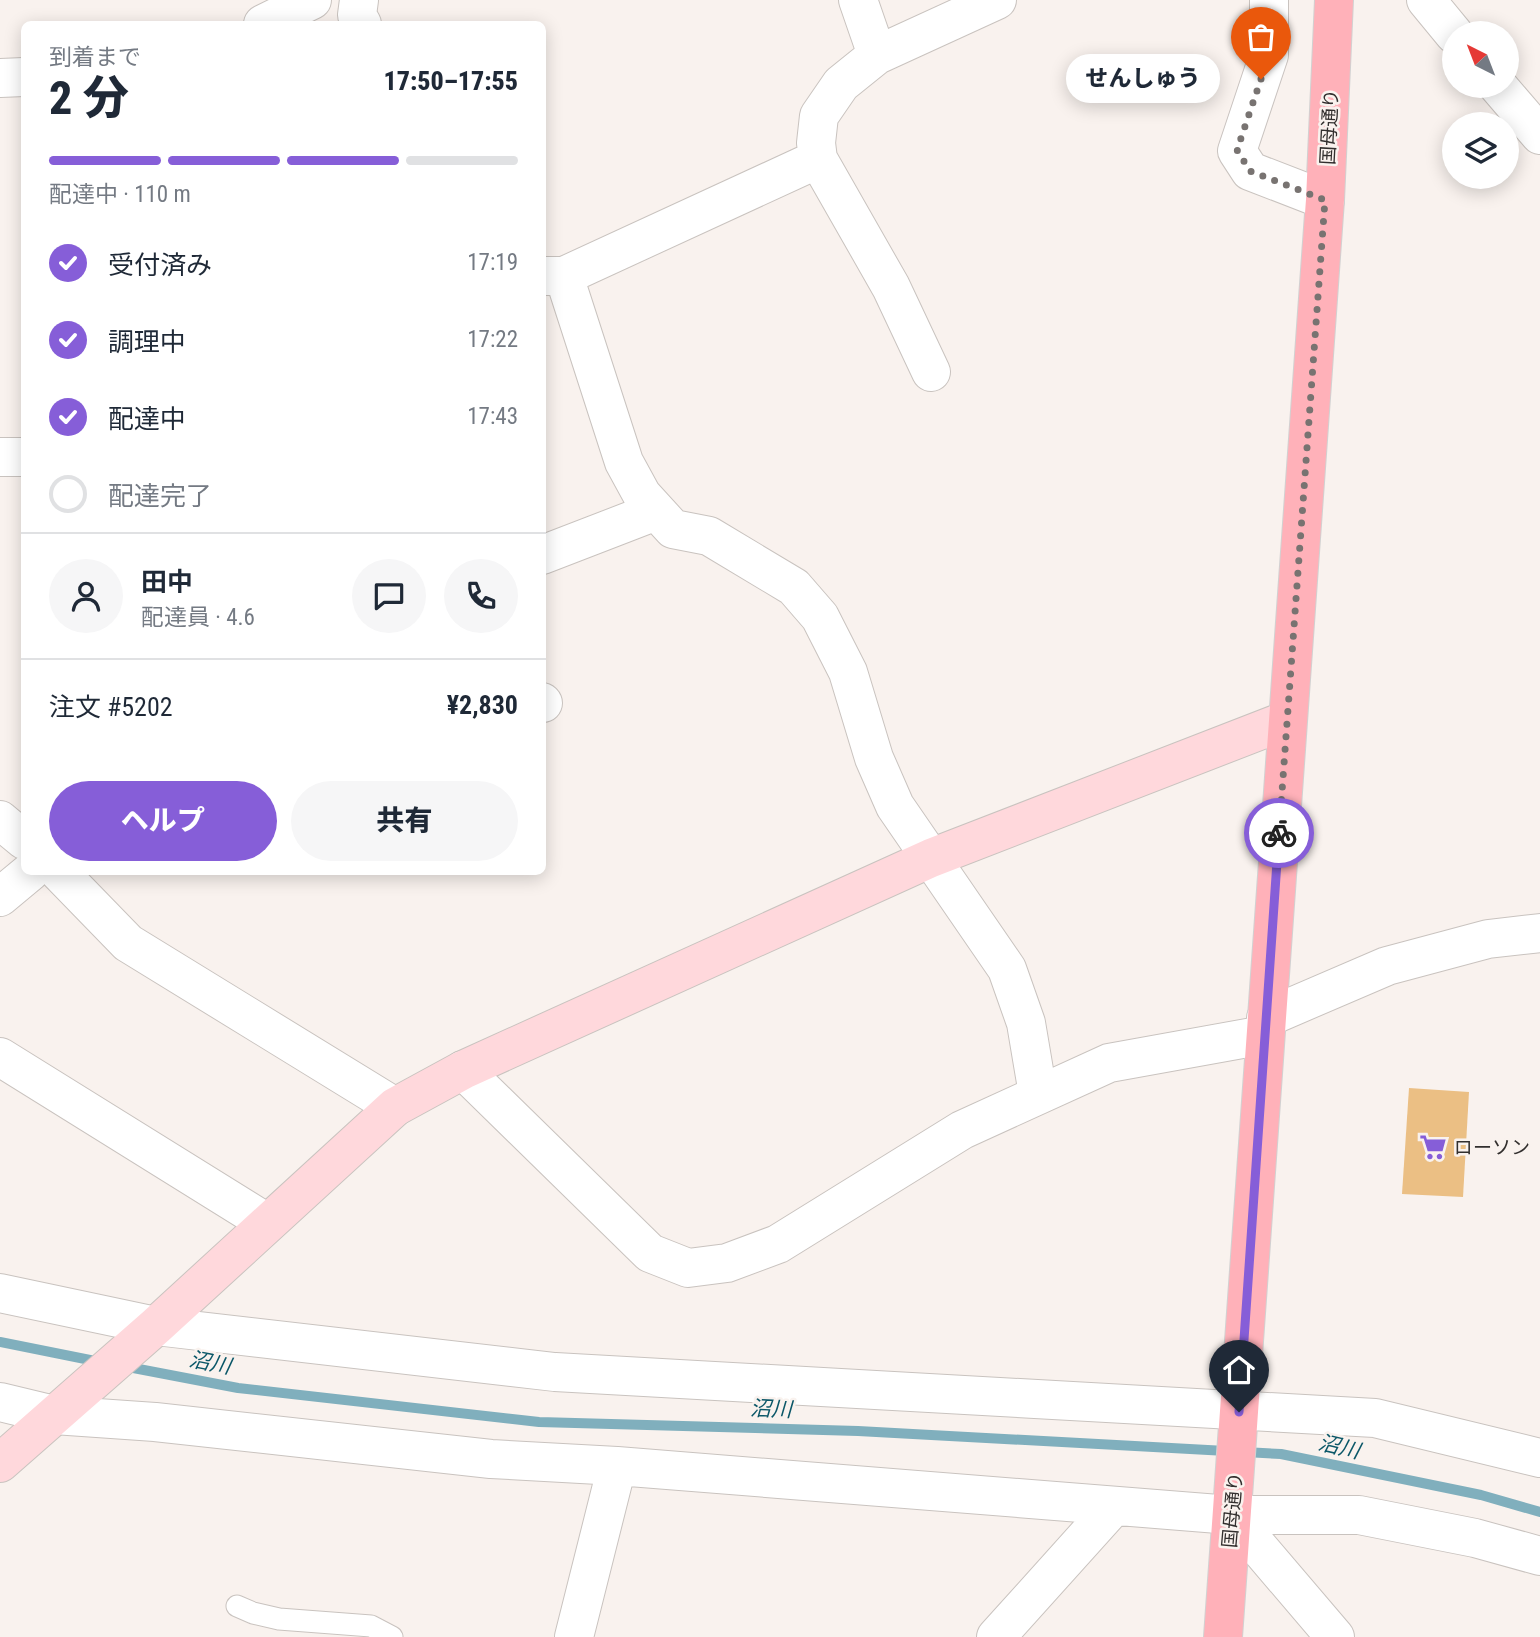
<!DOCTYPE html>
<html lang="ja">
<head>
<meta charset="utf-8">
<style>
	body { margin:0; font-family:"Roboto Condensed","Noto Sans JP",sans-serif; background:#f6f6f7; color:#1f2937; height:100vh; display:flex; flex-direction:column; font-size:26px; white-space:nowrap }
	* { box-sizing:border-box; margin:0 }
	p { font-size:23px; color:#747a83 }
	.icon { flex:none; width:38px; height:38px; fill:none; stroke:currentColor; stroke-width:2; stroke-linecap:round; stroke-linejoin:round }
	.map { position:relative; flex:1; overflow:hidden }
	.details { position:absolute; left:21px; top:21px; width:525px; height:854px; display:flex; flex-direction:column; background:#fff; border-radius:10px; box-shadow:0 4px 18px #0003 }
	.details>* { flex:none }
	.needle { width:46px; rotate:318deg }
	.tools { position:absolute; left:1442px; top:21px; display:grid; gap:14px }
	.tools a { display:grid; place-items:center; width:77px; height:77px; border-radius:50%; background:#fff; box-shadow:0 4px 18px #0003; font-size:35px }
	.pin { position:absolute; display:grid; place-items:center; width:60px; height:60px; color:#fff; margin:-72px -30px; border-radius:50% 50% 50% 0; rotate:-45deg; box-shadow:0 0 7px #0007 }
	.pin .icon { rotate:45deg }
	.courier { position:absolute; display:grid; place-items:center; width:70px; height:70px; margin:-35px; border:5px solid #865ed8; border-radius:50%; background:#fff; color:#222; box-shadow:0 2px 9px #0007 }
	.bubble { position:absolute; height:49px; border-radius:24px; background:#fff; box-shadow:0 4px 18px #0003; font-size:23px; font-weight:800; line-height:49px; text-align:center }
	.headline em { font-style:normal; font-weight:800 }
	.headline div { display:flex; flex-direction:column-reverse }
	.headline { display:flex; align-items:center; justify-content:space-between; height:119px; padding:0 28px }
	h1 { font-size:46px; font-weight:800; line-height:52px }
	.bar { display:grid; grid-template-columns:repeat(4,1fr); gap:10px 7px; align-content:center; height:84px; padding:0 28px }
	.bar i { height:9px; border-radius:5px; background:#e0e1e3 }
	.bar .selected { background:#865ed8 }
	.bar p { grid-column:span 4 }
	.line { display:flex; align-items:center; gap:18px; padding:0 28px; border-top:2px solid #e0e1e3 }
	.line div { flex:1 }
	.round { display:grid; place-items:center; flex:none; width:74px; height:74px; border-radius:37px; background:#f6f6f7 }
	ol { padding:0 28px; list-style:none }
	li { display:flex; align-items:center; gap:21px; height:77px }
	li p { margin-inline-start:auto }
	li .icon { padding:7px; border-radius:50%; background:#865ed8; color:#fff; stroke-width:4 }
	li:last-child { color:#747a83 }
	li i { width:38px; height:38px; border:4px solid #e0e1e3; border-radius:50% }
	.button { display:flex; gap:14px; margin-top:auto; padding:14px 28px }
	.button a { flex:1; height:80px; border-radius:42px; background:#865ed8; color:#fff; font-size:28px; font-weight:800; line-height:80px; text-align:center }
	.button a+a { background:#f6f6f7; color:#1f2937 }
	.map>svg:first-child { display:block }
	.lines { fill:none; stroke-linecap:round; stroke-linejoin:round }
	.stream { stroke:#80afbd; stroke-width:10 }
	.building { fill:#ebbf84 }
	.lane-casing { stroke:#c9c3bf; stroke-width:23 }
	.street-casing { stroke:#c9c3bf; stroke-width:40 }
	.secondary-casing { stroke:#c9c3bf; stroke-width:40 }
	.primary-casing { stroke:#d2d1d1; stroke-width:40 }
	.lane { stroke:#fff; stroke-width:21 }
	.street { stroke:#fff; stroke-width:38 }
	.secondary { stroke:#ffd8dc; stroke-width:38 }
	.primary { stroke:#ffb1b9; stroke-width:38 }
	.done { stroke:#787371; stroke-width:7; stroke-dasharray:0 12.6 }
	.route { stroke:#865ed8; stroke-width:9 }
	.labels { text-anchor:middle; stroke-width:5; stroke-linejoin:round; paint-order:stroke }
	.street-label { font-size:19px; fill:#322f2e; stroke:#f9f2ee }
	.poi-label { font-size:19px; fill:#322f2e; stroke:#f9f2ee; text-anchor:start }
	.water-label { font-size:21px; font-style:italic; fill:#0b5768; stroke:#f9f2ee }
</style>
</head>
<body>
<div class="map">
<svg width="1540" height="1637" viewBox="0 0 1540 1637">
	<rect width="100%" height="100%" fill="#f9f2ee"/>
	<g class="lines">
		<!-- stream -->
		<path class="stream" d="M0,1342L100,1362
			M123,1366L238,1388L539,1422L858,1431L1281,1454L1481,1495L1540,1512"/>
	</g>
	<!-- building -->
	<path class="building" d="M1409,1088L1469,1092L1463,1197L1402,1194Z"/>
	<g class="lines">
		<defs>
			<path id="lane" d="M237,1606L253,1613L279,1619L371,1626L392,1637"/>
			<path id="street" d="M359,0L357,15L362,24
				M858,0L877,55
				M1269,0V55L1237,151L1250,171L1325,200
				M1426,0L1454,34
				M263,24L312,0
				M0,78L24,77
				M1498,86L1540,135
				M542,276H564L818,159
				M564,276L624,462L642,495L673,529L709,536L794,587L820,617L848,672L874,758L895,806L1007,969L1026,1023L1038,1094
				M931,372L891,287L818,159L816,143L819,116L841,84L877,55L997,0
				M0,457H24
				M542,555L656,511
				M542,702L543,703
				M0,820L24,840
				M59,872L128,943L395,1107
				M0,897L30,872
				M1266,1018L1387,966L1488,939L1540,933
				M0,1057L267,1223
				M463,1070L650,1253L688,1268L727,1263L778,1244L962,1130L1109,1063L1264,1035
				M0,1293L156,1326L555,1372L1375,1418L1540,1458
				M0,1402L54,1415L155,1422L491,1459L617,1466L1231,1515H1359L1475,1538L1540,1556
				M1231,1515L1335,1637
				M574,1637L617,1466
				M996,1637L1113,1507"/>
			<path id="secondary" d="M0,1463L156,1326L395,1107L463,1070L931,858L1287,720"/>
			<path id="primary" d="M1223,1637L1325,200L1334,0"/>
		</defs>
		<!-- lane casing -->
		<use href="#lane" class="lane-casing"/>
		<!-- street casing -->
		<use href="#street" class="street-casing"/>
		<!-- secondary casing -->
		<use href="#secondary" class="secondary-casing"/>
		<!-- primary casing -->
		<use href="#primary" class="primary-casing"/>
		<!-- lane -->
		<use href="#lane" class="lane"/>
		<!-- street -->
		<use href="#street" class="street"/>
		<!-- secondary -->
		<use href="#secondary" class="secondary"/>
		<!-- primary -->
		<use href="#primary" class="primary"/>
	</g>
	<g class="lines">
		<!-- done -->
		<path class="done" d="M1261,79L1237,150L1250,171L1325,200L1279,833"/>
		<!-- route -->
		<path class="route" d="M1239,1412L1279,833"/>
	</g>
	<!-- icons -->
	<defs>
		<symbol id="supermarket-bare" viewBox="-9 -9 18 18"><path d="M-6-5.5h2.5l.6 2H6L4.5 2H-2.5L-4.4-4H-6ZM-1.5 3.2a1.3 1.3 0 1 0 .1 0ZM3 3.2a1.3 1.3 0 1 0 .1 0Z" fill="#865ed8" stroke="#f9f2ee" stroke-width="2.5" paint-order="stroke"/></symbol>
	</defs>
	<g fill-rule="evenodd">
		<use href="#supermarket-bare" x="1414" y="1128" width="38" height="38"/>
	</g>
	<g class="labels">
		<!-- street labels -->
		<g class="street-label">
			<text transform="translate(1329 127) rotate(-87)" y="7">国母通り</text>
			<text transform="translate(1232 1510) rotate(-85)" y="7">国母通り</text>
		</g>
		<!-- poi labels -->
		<g class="poi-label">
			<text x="1454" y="1154">ローソン</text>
		</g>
		<!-- water labels -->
		<g class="water-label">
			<text transform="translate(210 1363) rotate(11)" y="7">沼川</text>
			<text transform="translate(771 1409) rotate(2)" y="7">沼川</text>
			<text transform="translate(1339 1447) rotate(13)" y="7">沼川</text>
		</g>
	</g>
</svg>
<div class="tools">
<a><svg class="needle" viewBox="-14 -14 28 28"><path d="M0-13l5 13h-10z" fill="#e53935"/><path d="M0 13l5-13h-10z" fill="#747a83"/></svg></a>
<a><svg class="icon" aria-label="layers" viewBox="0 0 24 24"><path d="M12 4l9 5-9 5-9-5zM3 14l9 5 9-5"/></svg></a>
</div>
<div class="pin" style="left:1261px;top:79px;background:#ea580c"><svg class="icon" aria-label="bag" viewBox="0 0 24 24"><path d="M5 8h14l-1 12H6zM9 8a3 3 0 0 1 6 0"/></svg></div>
<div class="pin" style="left:1239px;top:1412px;background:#1f2937"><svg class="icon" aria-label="home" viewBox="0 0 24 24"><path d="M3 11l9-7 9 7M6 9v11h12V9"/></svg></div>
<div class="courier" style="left:1279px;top:833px"><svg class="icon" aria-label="bike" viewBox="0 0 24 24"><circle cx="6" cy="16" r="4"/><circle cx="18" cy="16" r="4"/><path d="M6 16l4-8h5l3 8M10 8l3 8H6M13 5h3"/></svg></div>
<div class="bubble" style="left:1066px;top:54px;width:154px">せんしゅう</div>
<section class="details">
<div class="headline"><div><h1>2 分</h1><p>到着まで</p></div><em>17:50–17:55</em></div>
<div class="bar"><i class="selected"></i><i class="selected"></i><i class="selected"></i><i></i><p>配達中 · 110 m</p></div>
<ol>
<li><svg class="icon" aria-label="check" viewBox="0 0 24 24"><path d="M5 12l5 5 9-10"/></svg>受付済み<p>17:19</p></li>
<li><svg class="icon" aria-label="check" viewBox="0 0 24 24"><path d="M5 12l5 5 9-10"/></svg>調理中<p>17:22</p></li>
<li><svg class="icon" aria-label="check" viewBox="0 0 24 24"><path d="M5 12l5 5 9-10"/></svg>配達中<p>17:43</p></li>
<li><i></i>配達完了</li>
</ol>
<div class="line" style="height:126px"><a class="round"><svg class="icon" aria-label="person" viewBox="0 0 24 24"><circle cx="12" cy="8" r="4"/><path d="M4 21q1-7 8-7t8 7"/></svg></a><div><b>田中</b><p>配達員 · 4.6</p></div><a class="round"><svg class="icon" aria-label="chat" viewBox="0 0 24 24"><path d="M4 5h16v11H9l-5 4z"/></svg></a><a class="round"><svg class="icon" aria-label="phone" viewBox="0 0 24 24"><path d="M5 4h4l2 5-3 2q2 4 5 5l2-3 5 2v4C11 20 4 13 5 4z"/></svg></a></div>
<div class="line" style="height:91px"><div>注文 #5202</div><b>¥2,830</b></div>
<div class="button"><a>ヘルプ</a><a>共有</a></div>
</section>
</div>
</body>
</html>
